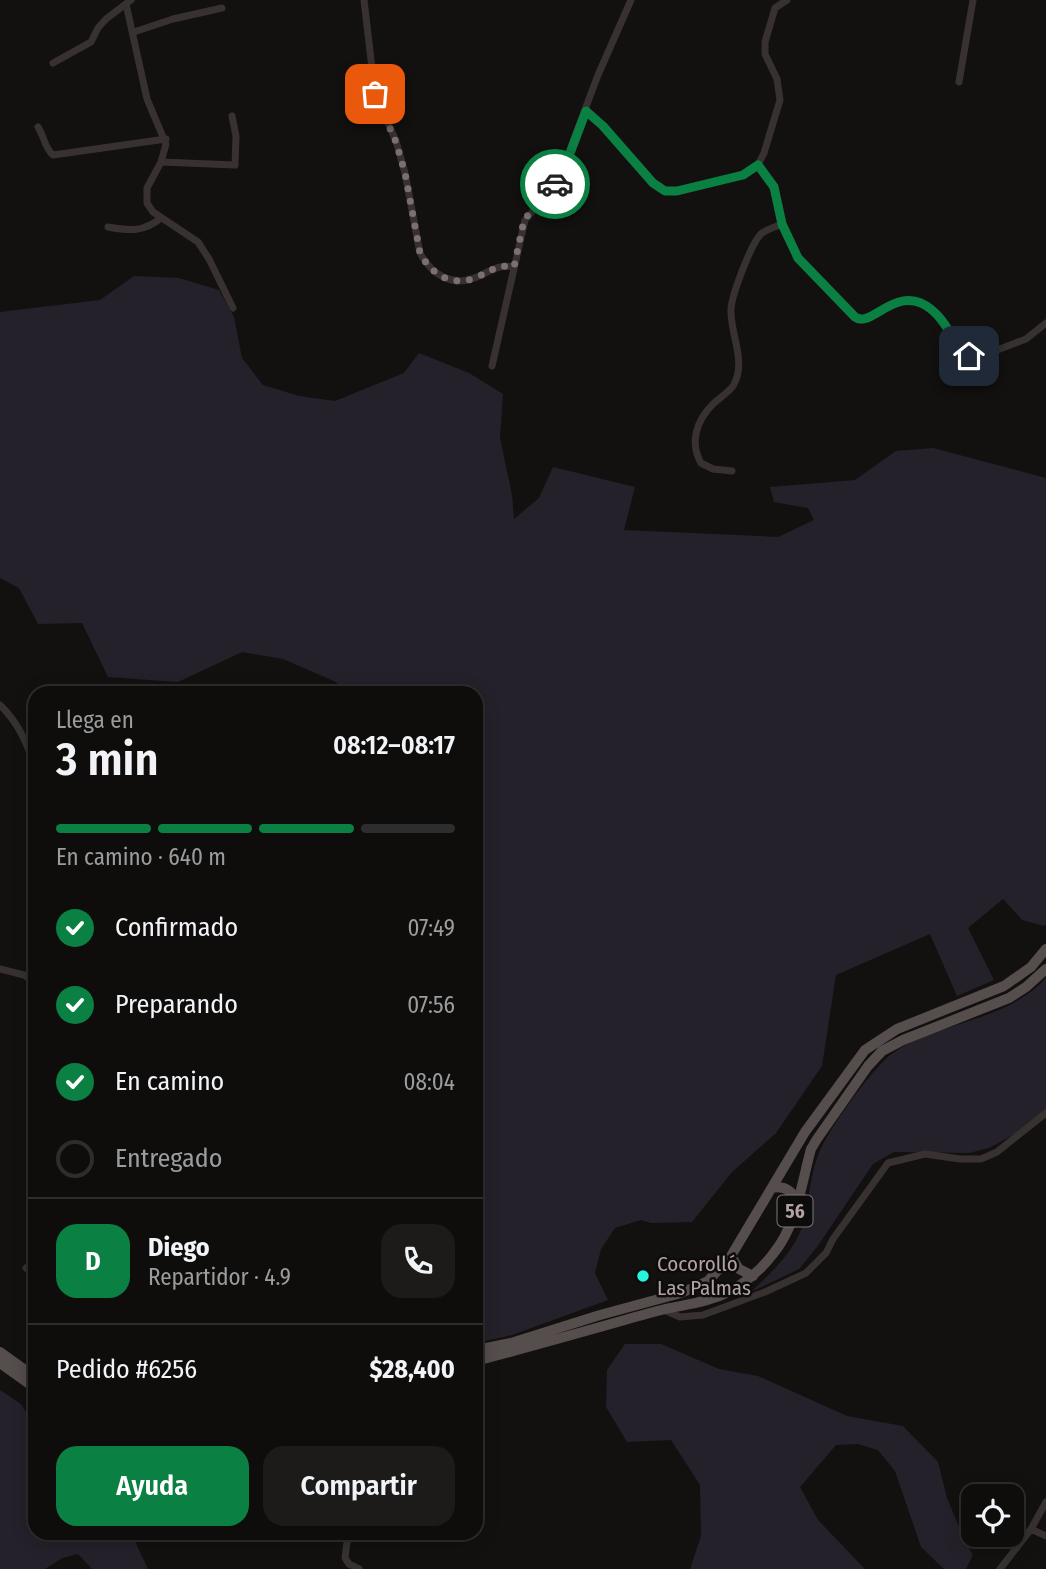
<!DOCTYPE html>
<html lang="es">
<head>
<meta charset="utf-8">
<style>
	body { margin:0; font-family:"Fira Sans Condensed",sans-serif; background:#1c1b1a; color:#f1f3f6; height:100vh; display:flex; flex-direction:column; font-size:26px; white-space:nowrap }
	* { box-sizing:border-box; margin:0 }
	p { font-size:23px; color:#9b9c9d }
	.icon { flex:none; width:38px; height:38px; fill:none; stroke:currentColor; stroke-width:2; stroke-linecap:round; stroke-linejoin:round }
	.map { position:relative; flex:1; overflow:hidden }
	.panel { position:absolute; left:28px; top:686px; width:455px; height:854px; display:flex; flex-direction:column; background:#0e0d0c; border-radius:21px; box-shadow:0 4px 18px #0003,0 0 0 2px #2e2d2d }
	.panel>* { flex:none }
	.fabs { position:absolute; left:961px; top:1484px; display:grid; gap:14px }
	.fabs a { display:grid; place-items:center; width:63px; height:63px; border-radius:14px; background:#0e0d0c; box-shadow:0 4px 18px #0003,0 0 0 2px #2e2d2d; font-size:35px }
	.pin { position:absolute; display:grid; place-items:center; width:60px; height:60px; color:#fff; margin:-30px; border-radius:14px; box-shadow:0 4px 10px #0006 }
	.courier { position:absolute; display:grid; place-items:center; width:70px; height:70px; margin:-35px; border:5px solid #0b8043; border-radius:50%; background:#fff; color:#222; box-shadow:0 2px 9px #0007 }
	.headline em { font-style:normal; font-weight:600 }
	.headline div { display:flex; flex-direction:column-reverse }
	.headline { display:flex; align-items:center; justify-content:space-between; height:119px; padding:0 28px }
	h1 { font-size:46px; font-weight:600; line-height:52px }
	.bar { display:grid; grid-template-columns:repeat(4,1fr); gap:10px 7px; align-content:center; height:84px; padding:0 28px }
	.bar i { height:9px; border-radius:5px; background:#2e2d2d }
	.bar .on { background:#0b8043 }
	.bar p { grid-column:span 4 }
	.line { display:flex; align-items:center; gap:18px; padding:0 28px; border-top:2px solid #2e2d2d }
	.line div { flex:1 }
	.round { display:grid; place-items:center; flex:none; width:74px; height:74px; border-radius:21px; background:#1c1b1a }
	ol { padding:0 28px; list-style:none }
	li { display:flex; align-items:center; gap:21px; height:77px }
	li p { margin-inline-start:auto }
	li .icon { padding:7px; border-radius:50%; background:#0b8043; color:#fff; stroke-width:4 }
	li:last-child { color:#9b9c9d }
	li i { width:38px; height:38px; border:4px solid #2e2d2d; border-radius:50% }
	.primary-button { display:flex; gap:14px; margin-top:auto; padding:14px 28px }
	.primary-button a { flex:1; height:80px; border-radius:21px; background:#0b8043; color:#fff; font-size:28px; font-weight:600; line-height:80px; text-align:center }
	.primary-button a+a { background:#1c1b1a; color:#f1f3f6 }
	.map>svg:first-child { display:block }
	.green { fill:#24212a }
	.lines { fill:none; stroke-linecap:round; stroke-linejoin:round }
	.street { stroke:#373231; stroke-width:7 }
	.primary { stroke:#564d4d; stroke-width:10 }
	.done { stroke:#7b6f70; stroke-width:7; stroke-dasharray:0 12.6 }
	.route { stroke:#0b8043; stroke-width:9 }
	.poi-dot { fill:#26f5dd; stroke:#0d0c0c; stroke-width:2.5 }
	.labels { text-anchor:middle; stroke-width:5; stroke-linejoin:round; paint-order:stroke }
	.shield { fill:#0d0c0c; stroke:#817476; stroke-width:2 }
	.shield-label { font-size:19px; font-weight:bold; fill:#b3a1a3 }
	.poi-label { font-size:21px; fill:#b3a1a3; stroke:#0d0c0c; text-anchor:start }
</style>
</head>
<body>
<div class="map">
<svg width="1046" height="1569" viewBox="0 0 1046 1569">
	<rect width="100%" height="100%" fill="#121110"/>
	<!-- green -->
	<path class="green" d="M134,276L179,278L219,290L234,317L242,358L263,385L299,396L335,401L404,373L419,353L469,373L503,394L500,438L512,495L514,519L539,498L553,467L635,487L624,530L778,537L814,520L808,508L774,502L770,487L855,480L896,451L933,448L1046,478V924L1044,926L1022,920L1003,899L968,928L994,980L957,996L930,934L836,975L822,1066L776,1133L732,1172L692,1222L651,1223L641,1220L615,1228L601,1249L595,1273L608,1300L512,1335L476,1343V693H345L336,682L283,659L242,652L178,682L108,677L82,623L38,624L19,588L0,578V312L100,300Z
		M1046,978V1117L989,1148L969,1153L894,1152L873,1164L817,1247L799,1269L751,1292C772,1271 796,1251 804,1221C809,1200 810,1178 817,1158C825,1134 861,1085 879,1066C918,1021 1001,1028 1046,978Z
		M625,1344H661L719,1369L758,1376L847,1416L903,1426L938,1462L947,1498L964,1539L973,1555L966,1569H944L921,1547L895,1471L878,1450L858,1444L836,1445L800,1487L818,1520L865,1569H690L701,1536L700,1485L671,1440L627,1442L606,1407L607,1370Z
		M0,1390L21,1404L35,1427V1533H131L148,1569H92L78,1554L62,1558L45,1569H0Z"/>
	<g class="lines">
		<!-- street -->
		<path class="street" d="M364,0L375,94L396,141L405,173L420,253C431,274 452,288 477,277C491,271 497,264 514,267
			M126,4L147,99L166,144L161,162L147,188V203L153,212L198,242L209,259L233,308
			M134,32L173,19L222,8
			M53,63L91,42L98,28L106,19L131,0
			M959,82L973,0
			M586,111L603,126L653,183L665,191H678L743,175L758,165L774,187L782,224L798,259L859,320C875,321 886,301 904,301C947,300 944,345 974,359L1026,339L1046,323
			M38,127C44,136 45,149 53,155L166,139
			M161,162L235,165L236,136L232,116
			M758,165L764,153L780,100L777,79L765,54V42L775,8L787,0
			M108,227C130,231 144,232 161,218
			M492,366L525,220L553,188L560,176L598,75L631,0
			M732,471L713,469L701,463C689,442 697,420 713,404C719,398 728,393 733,386C747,363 731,336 731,312C730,298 752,241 762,233C768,229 775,227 782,224
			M0,705C18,722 26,742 35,765
			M0,969L24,975L35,983
			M26,1268L35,1276
			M664,1310L680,1317L703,1315L765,1292L806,1273L826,1253L833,1239L888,1163L925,1154L960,1159H981L997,1152L1046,1113
			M1031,1529L1046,1536
			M353,1533L347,1542L345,1558L349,1564L359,1569
			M1000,1569L1031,1529L1046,1502"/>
		<!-- primary -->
		<path class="primary" d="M772,1188C785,1185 793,1191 797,1203
			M731,1256L739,1269L753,1276
			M476,1350L511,1343L600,1315L681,1293L708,1281L731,1256L805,1132L865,1050L897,1029L1004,986L1031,967L1046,949
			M0,1352L35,1377
			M476,1361C537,1345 596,1328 657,1311C679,1305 703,1304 724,1294C743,1285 760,1271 773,1254C797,1225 801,1185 811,1149L817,1139L868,1066L882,1051L903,1040L1009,998L1026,987L1046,969
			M0,1363L35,1388"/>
	</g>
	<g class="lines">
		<!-- done -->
		<path class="done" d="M375,94L396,142L405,173L420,253C431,274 452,288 477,277C491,271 497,264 514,267L524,220L555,184"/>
		<!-- route -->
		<path class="route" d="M555,184L569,156L586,111L603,126L653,183L665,191H677L743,175L758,165L774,187L782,224L798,258L855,317C870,328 891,291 921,303C945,314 950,340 969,356"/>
	</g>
	<!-- markers -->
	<circle class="poi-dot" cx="643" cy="1276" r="7"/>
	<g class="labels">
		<!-- shield labels -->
		<rect class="shield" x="777.5" y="1195.5" width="35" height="31" rx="5"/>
		<g class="shield-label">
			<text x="795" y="1218">56</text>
		</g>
		<!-- poi labels -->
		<g class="poi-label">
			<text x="657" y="1271">Cocorolló<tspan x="657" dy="24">Las Palmas</tspan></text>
		</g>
	</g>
</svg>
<div class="fabs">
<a><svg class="icon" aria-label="locate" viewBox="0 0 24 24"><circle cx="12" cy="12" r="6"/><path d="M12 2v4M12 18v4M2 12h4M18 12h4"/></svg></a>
</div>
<div class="pin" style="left:375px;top:94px;background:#ea580c"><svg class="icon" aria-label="bag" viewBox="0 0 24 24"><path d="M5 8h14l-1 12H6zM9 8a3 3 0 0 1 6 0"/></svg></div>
<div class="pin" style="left:969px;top:356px;background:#1f2937"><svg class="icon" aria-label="home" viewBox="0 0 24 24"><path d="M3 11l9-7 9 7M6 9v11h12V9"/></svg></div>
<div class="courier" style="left:555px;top:184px"><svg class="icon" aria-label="car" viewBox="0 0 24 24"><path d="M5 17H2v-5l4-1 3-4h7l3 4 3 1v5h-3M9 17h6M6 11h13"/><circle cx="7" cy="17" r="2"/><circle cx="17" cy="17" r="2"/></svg></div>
<section class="panel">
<div class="headline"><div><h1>3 min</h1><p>Llega en</p></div><em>08:12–08:17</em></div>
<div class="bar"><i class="on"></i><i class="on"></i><i class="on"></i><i></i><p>En camino · 640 m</p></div>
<ol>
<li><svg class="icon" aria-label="check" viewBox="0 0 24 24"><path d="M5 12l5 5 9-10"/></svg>Confirmado<p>07:49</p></li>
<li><svg class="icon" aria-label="check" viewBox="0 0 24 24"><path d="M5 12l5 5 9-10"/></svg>Preparando<p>07:56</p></li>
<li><svg class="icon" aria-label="check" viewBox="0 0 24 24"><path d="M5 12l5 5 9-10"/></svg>En camino<p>08:04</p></li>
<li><i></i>Entregado</li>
</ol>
<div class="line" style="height:126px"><b class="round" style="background:#0b8043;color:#fff">D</b><div><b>Diego</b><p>Repartidor · 4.9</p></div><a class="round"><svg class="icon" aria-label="phone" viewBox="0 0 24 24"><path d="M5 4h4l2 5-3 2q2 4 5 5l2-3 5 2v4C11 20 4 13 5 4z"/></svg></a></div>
<div class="line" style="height:91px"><div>Pedido #6256</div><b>$28,400</b></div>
<div class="primary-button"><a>Ayuda</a><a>Compartir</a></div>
</section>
</div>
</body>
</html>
